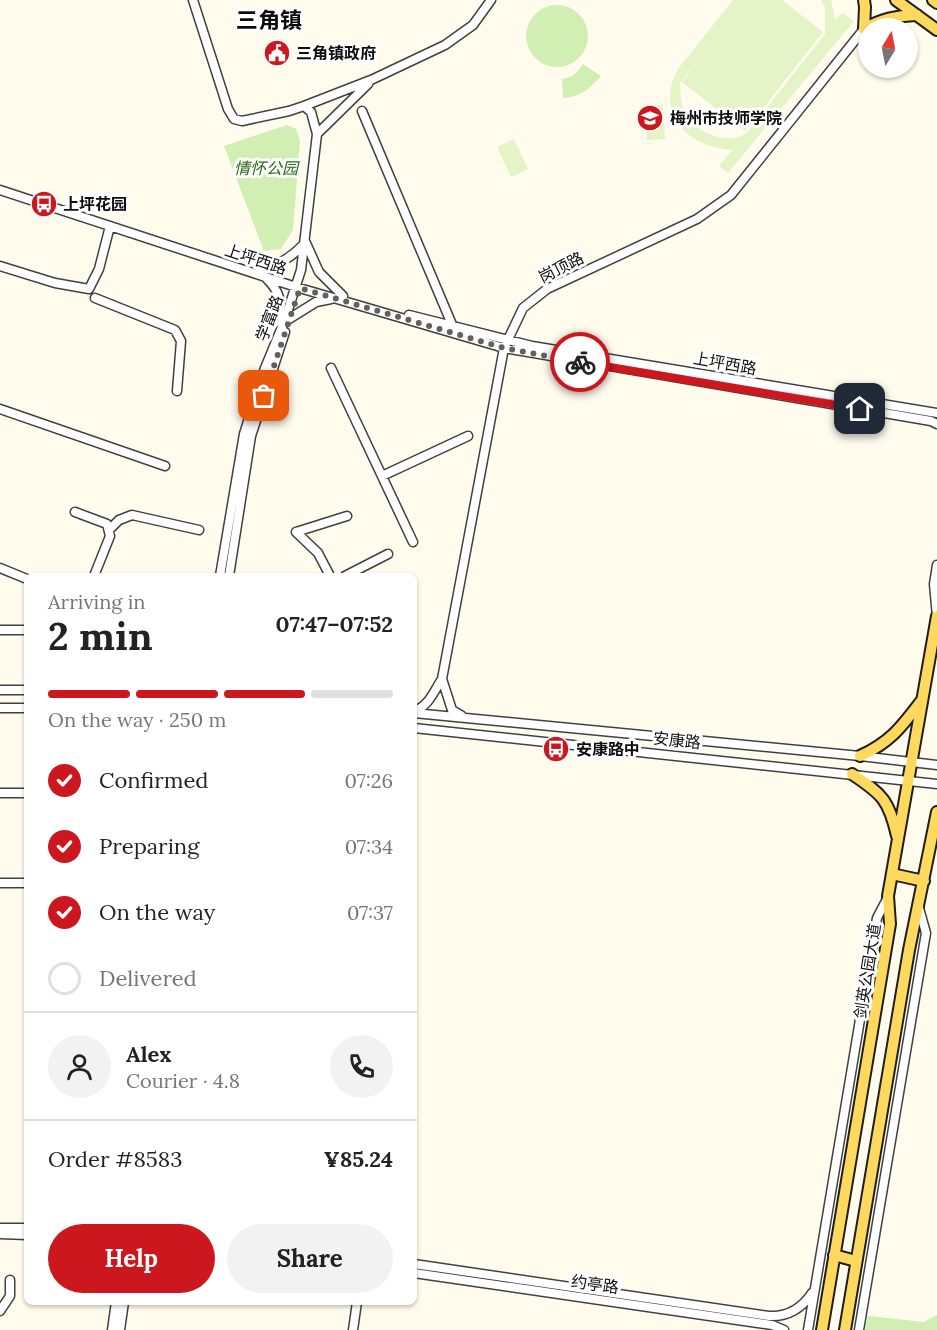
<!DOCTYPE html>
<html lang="en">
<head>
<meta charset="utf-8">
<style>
	body { margin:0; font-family:Lora,"Noto Sans SC",serif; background:#f2f2f2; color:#222; height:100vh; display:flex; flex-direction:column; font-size:22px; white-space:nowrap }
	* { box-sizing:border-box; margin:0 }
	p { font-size:20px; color:#767676 }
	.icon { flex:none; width:33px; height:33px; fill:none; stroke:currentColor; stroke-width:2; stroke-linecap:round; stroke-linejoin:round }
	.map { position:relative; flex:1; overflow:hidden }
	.details { position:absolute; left:24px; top:573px; width:393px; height:732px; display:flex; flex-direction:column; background:#fff; border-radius:9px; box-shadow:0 2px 4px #0004 }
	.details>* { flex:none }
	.needle { width:39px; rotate:10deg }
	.controls { position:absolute; left:858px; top:18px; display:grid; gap:12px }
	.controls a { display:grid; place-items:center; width:60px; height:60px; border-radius:50%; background:#fff; box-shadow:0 2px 4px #0004; font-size:30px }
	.pin { position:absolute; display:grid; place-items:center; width:51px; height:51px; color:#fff; margin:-26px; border-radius:12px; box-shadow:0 3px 9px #0006 }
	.courier { position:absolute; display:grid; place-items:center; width:60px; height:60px; margin:-30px; border:4px solid #cc171e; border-radius:50%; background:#fff; color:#222; box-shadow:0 2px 8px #0007 }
	.summary em { font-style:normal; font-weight:700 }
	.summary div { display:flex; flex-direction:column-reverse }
	.summary { display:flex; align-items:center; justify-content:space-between; height:102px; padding:0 24px }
	h1 { font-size:39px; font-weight:700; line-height:45px }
	.bar { display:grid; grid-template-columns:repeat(4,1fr); gap:9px 6px; align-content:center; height:72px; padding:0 24px }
	.bar i { height:8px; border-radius:4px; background:#e0e0e0 }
	.bar .current { background:#cc171e }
	.bar p { grid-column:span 4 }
	.line { display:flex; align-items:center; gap:15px; padding:0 24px; border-top:2px solid #e0e0e0 }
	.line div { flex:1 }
	.round { display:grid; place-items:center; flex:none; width:63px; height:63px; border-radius:32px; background:#f2f2f2 }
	ol { padding:0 24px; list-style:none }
	li { display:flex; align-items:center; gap:18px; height:66px }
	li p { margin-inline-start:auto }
	li .icon { padding:6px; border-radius:50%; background:#cc171e; color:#fff; stroke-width:4 }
	li:last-child { color:#767676 }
	li i { width:33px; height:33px; border:3px solid #e0e0e0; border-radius:50% }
	.action { display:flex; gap:12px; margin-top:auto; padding:12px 24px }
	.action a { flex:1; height:69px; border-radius:36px; background:#cc171e; color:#fff; font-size:24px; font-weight:700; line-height:69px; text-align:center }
	.action a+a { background:#f2f2f2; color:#222 }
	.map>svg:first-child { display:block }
	.green { fill:#d1eeb3 }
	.pitch { fill:#e4f4c6 }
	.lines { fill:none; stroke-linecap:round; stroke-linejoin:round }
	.minor-casing { stroke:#404040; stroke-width:11 }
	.major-casing { stroke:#1e1e1e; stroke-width:14 }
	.minor { stroke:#fff; stroke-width:8 }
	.major { stroke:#ffd95e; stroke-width:10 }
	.done { stroke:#62615c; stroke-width:6; stroke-dasharray:0 10.8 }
	.route { stroke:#cc171e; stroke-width:8 }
	.labels { text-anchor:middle; stroke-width:6; stroke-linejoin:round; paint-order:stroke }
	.poi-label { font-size:16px; font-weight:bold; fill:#0d0d0d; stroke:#fff; text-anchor:start }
	.park-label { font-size:16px; font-style:italic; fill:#286c17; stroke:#fff }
	.street-label { font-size:16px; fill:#0d0d0d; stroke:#fff }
	.district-label { font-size:22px; font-weight:bold; fill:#0d0d0d; stroke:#fff }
</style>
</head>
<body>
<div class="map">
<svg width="937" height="1330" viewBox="0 0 937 1330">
	<rect width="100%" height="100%" fill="#fffcee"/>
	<!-- green -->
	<path class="green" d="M526 36a31 31 0 1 1 62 0a31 31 0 1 1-62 0Z
		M583,64L601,76C589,89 581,97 563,98L562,79C572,78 578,72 583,64Z
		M287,125L296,129L300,141L293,230L281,249L264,251L224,146Z
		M937,1315V1330H865L868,1316L924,1322Z"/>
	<!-- pitch -->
	<path class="pitch" d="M733,0H782L823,32L745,131L682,82L708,48L680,83C681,94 680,106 687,116C697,133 730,146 747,133L825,34V8L821,0H831L835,20L842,13L854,21L728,173L719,166L732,150C687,147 654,113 678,69Z
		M663,105L665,139L647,140L644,107Z
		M514,139L528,169L511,177L497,147Z"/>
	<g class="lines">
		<defs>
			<path id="minor" d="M193,0L228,109L234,119L242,121L289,111L304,106L371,80L445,45L473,25L491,0
				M362,111L453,327
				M317,134L368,84
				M0,190L296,287L504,348L931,421L937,424
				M305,241L319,272L343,296
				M0,266L55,283L89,289L99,269L110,226
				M259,271C278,265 291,258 304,244
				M267,279C283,295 280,304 281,324
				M95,298L175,330L181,341L177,391
				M409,315L532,346L937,413
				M284,322L316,302L331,299
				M331,368L413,542
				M0,409L165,466
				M382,476L468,436
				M75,512L107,524L110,536L94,576
				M109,530L119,520L132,515L199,530
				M296,532L318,553L330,576
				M296,532L347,516
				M0,568L27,579
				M220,576L244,434L265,368L284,322L301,270L317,134L311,112L304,106
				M229,576L251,436L285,332
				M345,576L388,554
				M937,617L934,584L937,565
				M0,630H27
				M442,679L452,710L462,716
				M0,690H27
				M0,708H27
				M414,711C429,706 434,691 442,679L504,348L523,308L547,289L697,219L731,195L864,29
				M414,713L860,756L937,765
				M414,728L937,784
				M0,793H27
				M0,883H27
				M0,1228H27
				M0,1234L27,1235
				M414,1264L769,1316C788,1317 802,1308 812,1293
				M414,1273L772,1325L784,1330
				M0,1311L10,1296V1280
				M112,1330L116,1302
				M120,1330L124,1302
				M353,1330L357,1302
				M808,1330L877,918L888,897
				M859,1330L926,933L919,908"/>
			<path id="major" d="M896,0L937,30
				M933,0L937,3
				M864,29C881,19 896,16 917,15
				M864,29L865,7L864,0
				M860,756C891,742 902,726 922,700
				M852,774C882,794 889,800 897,836
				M892,874L924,881
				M834,1255L856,1261
				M822,1330L890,924L888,896L937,616
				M845,1330L909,950L937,812"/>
		</defs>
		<!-- minor casing -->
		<use href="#minor" class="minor-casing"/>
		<!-- major casing -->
		<use href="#major" class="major-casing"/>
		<!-- minor -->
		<use href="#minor" class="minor"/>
		<!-- major -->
		<use href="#major" class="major"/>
	</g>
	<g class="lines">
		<!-- done -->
		<path class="done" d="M264,396L300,288L504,348L580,362"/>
		<!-- route -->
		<path class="route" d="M580,362L860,409"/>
	</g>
	<!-- icons -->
	<defs>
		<symbol id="civic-disc" viewBox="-11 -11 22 22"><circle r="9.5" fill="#cc171e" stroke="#fff"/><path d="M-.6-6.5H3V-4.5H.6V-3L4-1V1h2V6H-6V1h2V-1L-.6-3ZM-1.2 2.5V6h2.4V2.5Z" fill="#fff"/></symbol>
		<symbol id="university-disc" viewBox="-11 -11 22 22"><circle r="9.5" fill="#cc171e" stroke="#fff"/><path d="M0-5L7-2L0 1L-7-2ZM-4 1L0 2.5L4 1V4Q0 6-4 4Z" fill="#fff"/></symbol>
		<symbol id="bus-disc" viewBox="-11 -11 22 22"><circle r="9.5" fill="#cc171e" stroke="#fff"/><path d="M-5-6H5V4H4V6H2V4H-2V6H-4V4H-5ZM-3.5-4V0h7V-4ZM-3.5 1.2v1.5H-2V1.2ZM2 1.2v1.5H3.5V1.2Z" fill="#fff"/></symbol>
	</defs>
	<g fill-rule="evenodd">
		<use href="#civic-disc" x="262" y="38" width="30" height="30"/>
		<use href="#university-disc" x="635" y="103" width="30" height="30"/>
		<use href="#bus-disc" x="29" y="189" width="30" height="30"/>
		<use href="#bus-disc" x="541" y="734" width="30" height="30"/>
	</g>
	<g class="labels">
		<!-- poi labels -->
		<g class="poi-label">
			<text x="296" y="59">三角镇政府</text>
			<text x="670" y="124">梅州市技师学院</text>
			<text x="63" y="210">上坪花园</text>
			<text x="576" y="755">安康路中</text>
		</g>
		<!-- park labels -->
		<g class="park-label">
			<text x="266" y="174">情怀公园</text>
		</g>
		<!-- street labels -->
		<g class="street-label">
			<text transform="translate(256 259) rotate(18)" y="6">上坪西路</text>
			<text transform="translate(561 267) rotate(-27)" y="6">岗顶路</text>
			<text transform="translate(269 318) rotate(-69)" y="6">学富路</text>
			<text transform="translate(725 363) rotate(10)" y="6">上坪西路</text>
			<text transform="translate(677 740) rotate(6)" y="6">安康路</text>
			<text transform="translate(867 971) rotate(-81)" y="6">剑英公园大道</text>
			<text transform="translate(595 1284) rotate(8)" y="6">约亭路</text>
		</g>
		<!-- district labels -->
		<g class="district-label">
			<text x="269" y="28">三角镇</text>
		</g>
	</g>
</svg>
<div class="controls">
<a><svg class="needle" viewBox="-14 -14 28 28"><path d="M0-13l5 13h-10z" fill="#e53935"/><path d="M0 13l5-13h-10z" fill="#767676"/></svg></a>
</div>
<div class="pin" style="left:264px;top:396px;background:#ea580c"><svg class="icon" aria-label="bag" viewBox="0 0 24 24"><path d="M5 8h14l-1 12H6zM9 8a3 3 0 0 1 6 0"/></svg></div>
<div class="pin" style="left:860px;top:409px;background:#1f2937"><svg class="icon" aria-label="home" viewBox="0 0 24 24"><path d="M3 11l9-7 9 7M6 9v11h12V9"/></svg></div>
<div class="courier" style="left:580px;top:362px"><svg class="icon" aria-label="bike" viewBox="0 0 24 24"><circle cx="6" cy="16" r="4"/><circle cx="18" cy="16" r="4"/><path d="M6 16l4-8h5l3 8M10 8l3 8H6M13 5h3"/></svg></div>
<section class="details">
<div class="summary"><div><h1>2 min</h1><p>Arriving in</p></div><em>07:47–07:52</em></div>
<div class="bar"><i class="current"></i><i class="current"></i><i class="current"></i><i></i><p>On the way · 250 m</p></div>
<ol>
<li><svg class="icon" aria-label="check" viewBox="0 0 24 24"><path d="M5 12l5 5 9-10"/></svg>Confirmed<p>07:26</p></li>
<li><svg class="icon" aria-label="check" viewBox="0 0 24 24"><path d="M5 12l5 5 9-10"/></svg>Preparing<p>07:34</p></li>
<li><svg class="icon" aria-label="check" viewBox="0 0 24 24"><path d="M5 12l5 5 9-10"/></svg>On the way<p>07:37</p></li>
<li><i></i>Delivered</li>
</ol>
<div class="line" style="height:108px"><a class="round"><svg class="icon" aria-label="person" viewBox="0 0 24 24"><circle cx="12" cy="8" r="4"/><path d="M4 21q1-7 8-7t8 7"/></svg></a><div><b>Alex</b><p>Courier · 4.8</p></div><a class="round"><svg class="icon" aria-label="phone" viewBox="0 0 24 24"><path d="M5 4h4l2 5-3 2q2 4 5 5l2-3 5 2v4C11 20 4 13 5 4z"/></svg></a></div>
<div class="line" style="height:78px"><div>Order #8583</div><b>¥85.24</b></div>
<div class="action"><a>Help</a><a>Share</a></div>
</section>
</div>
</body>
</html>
